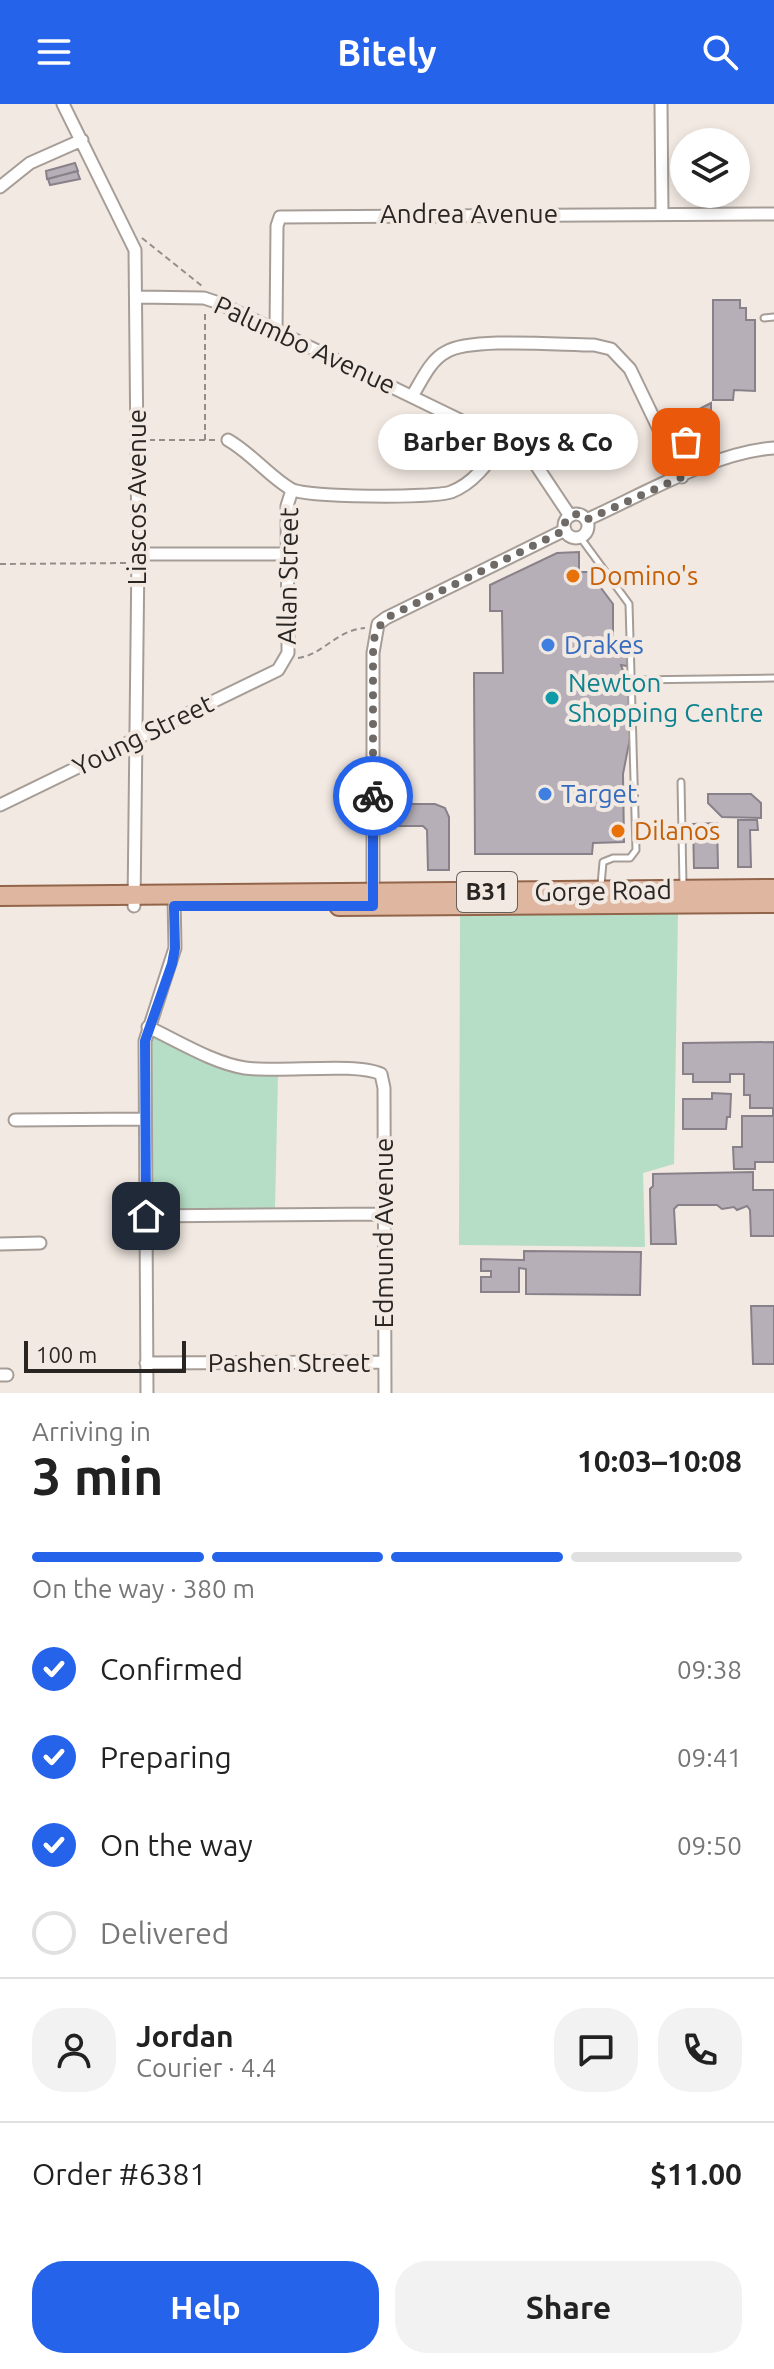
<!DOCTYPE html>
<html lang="en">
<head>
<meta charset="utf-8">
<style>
	body { margin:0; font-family:Ubuntu,sans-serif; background:#f2f2f2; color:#222; height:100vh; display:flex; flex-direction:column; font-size:30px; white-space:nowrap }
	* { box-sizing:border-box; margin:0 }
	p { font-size:26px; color:#767676 }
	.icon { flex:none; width:44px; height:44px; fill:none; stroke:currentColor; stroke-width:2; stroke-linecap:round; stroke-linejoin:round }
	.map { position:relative; height:1289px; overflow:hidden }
	.side { display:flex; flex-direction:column; background:#fff; flex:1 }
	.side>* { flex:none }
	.controls { position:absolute; left:670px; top:24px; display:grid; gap:16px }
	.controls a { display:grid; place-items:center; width:80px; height:80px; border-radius:50%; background:#fff; box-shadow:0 4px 12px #0003; font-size:40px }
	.scale { position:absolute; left:24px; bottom:20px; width:162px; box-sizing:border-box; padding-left:8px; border:4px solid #292523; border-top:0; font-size:22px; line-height:28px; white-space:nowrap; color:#292523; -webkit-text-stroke:6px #f2e9e2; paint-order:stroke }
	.pin { position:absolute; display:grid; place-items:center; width:68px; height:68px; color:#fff; margin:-34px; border-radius:16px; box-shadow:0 4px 12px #0006 }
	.courier { position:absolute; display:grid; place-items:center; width:80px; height:80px; margin:-40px; border:6px solid #2563eb; border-radius:50%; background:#fff; color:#222; box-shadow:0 2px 10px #0007 }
	.bubble { position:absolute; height:56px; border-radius:28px; background:#fff; box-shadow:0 4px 12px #0003; font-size:26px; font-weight:700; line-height:56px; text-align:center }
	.head em { font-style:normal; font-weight:700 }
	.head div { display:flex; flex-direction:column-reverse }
	.head { display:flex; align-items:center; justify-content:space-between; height:136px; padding:0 32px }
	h1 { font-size:52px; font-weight:700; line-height:60px }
	.bar { display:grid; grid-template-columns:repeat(4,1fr); gap:12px 8px; align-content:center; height:96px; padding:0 32px }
	.bar i { height:10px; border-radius:6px; background:#e0e0e0 }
	.bar .active { background:#2563eb }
	.bar p { grid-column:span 4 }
	.line { display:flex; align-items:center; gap:20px; padding:0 32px; border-top:2px solid #e0e0e0 }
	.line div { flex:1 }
	.round { display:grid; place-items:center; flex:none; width:84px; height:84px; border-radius:32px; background:#f2f2f2 }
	ol { padding:0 32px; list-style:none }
	li { display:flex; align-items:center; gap:24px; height:88px }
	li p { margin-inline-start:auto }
	li .icon { padding:8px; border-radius:50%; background:#2563eb; color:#fff; stroke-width:4 }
	li:last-child { color:#767676 }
	li i { width:44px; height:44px; border:4px solid #e0e0e0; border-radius:50% }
	.action { display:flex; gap:16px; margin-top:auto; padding:16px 32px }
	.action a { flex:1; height:92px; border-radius:32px; background:#2563eb; color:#fff; font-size:32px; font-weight:700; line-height:92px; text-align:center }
	.action a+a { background:#f2f2f2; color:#222 }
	header { display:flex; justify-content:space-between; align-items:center; height:104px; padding:0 32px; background:#2563eb; color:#fff; font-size:36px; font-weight:700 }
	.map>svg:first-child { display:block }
	.green { fill:#b6ddc5 }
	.building { fill:#b6afb7; stroke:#888189; stroke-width:2 }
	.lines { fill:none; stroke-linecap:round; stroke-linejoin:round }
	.service-casing { stroke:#a69d97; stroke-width:9 }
	.minor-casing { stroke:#a69d97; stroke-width:15 }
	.primary-casing { stroke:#92654b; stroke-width:22 }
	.path { stroke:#948e89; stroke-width:2; stroke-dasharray:6 4; stroke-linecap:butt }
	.service { stroke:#fff; stroke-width:5 }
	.minor { stroke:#fff; stroke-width:11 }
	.primary { stroke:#dfb7a0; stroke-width:18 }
	.done { stroke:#6f6a66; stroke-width:8; stroke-dasharray:0 14.4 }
	.route { stroke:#2563eb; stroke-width:10 }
	.food-dot { fill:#e8710a; stroke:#f2e9e2; stroke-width:3 }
	.shop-dot { fill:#3f7fe0; stroke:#f2e9e2; stroke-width:3 }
	.culture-dot { fill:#0f9aa8; stroke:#f2e9e2; stroke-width:3 }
	.labels { text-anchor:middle; stroke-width:8; stroke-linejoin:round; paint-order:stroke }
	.shield { fill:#f2e9e2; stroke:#65605c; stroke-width:2 }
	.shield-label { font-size:24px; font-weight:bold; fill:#292523 }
	.street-label { font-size:26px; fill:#292523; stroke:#f2e9e2 }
	.food-label { font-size:26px; fill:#c56008; stroke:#f2e9e2; text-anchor:start }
	.shop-label { font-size:26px; fill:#366cbe; stroke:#f2e9e2; text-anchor:start }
	.culture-label { font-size:26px; fill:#0d838f; stroke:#f2e9e2; text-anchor:start }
</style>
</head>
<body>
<header><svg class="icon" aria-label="menu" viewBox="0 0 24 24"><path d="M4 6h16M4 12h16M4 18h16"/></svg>Bitely<svg class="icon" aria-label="search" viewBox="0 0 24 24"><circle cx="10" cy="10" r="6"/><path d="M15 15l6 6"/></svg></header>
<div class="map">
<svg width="774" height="1289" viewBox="0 0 774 1289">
	<rect width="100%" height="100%" fill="#f2e9e2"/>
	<!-- green -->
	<path class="green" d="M678,807L674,1060L643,1069L645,1143L459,1141L460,808Z
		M152,930L278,971L275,1105L150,1108L147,963Z"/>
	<!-- building -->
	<path class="building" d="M75,59L78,67L47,75L46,67Z
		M77,67L80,75L50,81L48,75Z
		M713,196H740V204H746V216H755V287L734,286L733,296H713Z
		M711,299V320L685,332L678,316Z
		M579,448V468H589L613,500V540L627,537V562L621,561L629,583L631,629L623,670L624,738L593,739L592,750H475L474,569H503L502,507H490V481L557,449Z
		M708,690H751L761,699V714L722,713L708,699Z
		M400,700H435L445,704L449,713V766H428L427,726L423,722H397Z
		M738,716H757L758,726H750L751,763H738Z
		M717,719L718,764H694L693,720Z
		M774,938V1058H755V1065H734L733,1043H742V1012H773V1004H750V991H744V970H730V978H693V970H683V939Z
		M712,989L731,990L730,1013H727L726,1025H683V995H712Z
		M753,1068V1086H774V1132H751L750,1106L747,1102L737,1106L734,1103L722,1105L717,1101H678L674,1105L676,1140H651L650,1085L653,1082V1070Z
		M524,1147L641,1148L640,1191L526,1190V1165L519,1164V1188H481V1173H491V1167H481V1155L524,1156Z
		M751,1202H774V1260H753Z"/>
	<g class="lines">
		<defs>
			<path id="service" d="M764,214L774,213
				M670,345L686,338
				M580,433L629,500L636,746L630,754H613L603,758L601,781
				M632,576L774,574
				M681,678L683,781"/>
			<path id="minor" d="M63,0L135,146L138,450L134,802
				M661,0L662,109
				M0,83L30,59L82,36
				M138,193L204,194L219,199L503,337L536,361L570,412
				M276,227L277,122L280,113L774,110
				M412,292C421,278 430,256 446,248C471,233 561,241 594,241L611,245L630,265L682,373
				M228,336C251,349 271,374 291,385C307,394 433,394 451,388C475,379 489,357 503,337
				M564 422a12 12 0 1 1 24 0a12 12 0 1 1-24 0Z
				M586,416C642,391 714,348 774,344
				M138,450H287
				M0,701L278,566L288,549V538L287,402L292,386
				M373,794V549L378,520L386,514L565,426
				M148,923C178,937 213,959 245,964C280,969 356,958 381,970L384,984L385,1289
				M15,1016L144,1015
				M146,1112L384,1110
				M0,1140L40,1139
				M146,1259L384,1258
				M0,1271H7
				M147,1289L145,937L175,844L174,792"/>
			<path id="primary" d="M0,792L774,785
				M339,802L774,799"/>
		</defs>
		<!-- service casing -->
		<use href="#service" class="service-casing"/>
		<!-- minor casing -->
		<use href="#minor" class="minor-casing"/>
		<!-- primary casing -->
		<use href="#primary" class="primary-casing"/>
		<!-- path -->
		<path class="path" d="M142,134L202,182
			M149,336H215
			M205,336V207
			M0,460L128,459
			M298,554C323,551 336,526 365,524"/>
		<!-- service -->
		<use href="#service" class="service"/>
		<!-- minor -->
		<use href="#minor" class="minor"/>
		<!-- primary -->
		<use href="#primary" class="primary"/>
	</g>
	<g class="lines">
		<!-- done -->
		<path class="done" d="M373,692V549L375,528L386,514L565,426C563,416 568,413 577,410L586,416L682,373L669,346L686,338"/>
		<!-- route -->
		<path class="route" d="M146,1112L145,937L172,860L175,844L174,802H373V692"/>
	</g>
	<!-- markers -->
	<g class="food-dot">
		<circle cx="573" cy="472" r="8"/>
		<circle cx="618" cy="727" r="8"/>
	</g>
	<g class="shop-dot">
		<circle cx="548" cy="541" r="8"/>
		<circle cx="545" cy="690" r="8"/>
	</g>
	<circle class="culture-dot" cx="552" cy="594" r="8"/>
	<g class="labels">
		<!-- shield labels -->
		<rect class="shield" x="457" y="768" width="60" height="40" rx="6"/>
		<g class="shield-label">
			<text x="487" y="796">B31</text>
		</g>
		<!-- street labels -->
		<g class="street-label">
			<text x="469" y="119">Andrea Avenue</text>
			<text transform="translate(305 241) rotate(25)" y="9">Palumbo Avenue</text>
			<text transform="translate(137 393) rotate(-90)" y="9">Liascos Avenue</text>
			<text transform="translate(288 472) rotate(-89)" y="9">Allan Street</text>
			<text transform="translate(143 631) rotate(-26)" y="9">Young Street</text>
			<text transform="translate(603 787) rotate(-1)" y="9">Gorge Road</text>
			<text transform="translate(384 1129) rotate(-90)" y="9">Edmund Avenue</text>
			<text x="289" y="1268">Pashen Street</text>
		</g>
		<!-- food labels -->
		<g class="food-label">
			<text x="589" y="481">Domino's</text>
			<text x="634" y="736">Dilanos</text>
		</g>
		<!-- shop labels -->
		<g class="shop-label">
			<text x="564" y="550">Drakes</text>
			<text x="561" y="699">Target</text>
		</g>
		<!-- culture labels -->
		<g class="culture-label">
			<text x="568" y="588">Newton<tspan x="568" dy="30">Shopping Centre</tspan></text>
		</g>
	</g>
</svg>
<div class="controls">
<a><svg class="icon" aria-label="layers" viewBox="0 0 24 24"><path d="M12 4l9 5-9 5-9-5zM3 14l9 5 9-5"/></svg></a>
</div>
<div class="scale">100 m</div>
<div class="pin" style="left:686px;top:338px;background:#ea580c"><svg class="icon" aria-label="bag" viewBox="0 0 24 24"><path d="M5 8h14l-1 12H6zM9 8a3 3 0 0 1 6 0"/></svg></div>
<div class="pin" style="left:146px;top:1112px;background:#1f2937"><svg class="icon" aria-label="home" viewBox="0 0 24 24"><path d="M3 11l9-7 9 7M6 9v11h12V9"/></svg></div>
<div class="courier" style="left:373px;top:692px"><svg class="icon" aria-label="bike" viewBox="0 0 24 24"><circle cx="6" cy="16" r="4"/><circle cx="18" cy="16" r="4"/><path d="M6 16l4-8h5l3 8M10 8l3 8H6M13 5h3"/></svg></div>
<div class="bubble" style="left:378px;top:310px;width:260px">Barber Boys &amp; Co</div>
</div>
<section class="side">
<div class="head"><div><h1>3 min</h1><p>Arriving in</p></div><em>10:03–10:08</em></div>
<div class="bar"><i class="active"></i><i class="active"></i><i class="active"></i><i></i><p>On the way · 380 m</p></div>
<ol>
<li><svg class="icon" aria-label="check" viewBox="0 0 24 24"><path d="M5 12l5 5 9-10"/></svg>Confirmed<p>09:38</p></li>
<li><svg class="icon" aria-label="check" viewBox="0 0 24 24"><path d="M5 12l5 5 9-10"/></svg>Preparing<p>09:41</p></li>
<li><svg class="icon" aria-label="check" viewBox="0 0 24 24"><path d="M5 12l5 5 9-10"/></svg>On the way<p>09:50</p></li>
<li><i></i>Delivered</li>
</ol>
<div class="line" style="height:144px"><a class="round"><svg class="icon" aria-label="person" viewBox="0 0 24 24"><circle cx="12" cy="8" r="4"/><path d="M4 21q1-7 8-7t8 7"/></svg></a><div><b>Jordan</b><p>Courier · 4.4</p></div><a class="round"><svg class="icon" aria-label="chat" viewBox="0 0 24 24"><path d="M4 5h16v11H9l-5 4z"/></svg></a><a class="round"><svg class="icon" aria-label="phone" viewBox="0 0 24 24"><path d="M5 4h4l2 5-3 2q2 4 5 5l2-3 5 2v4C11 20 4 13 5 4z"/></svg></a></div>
<div class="line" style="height:104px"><div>Order #6381</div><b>$11.00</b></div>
<div class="action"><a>Help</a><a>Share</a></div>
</section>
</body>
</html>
